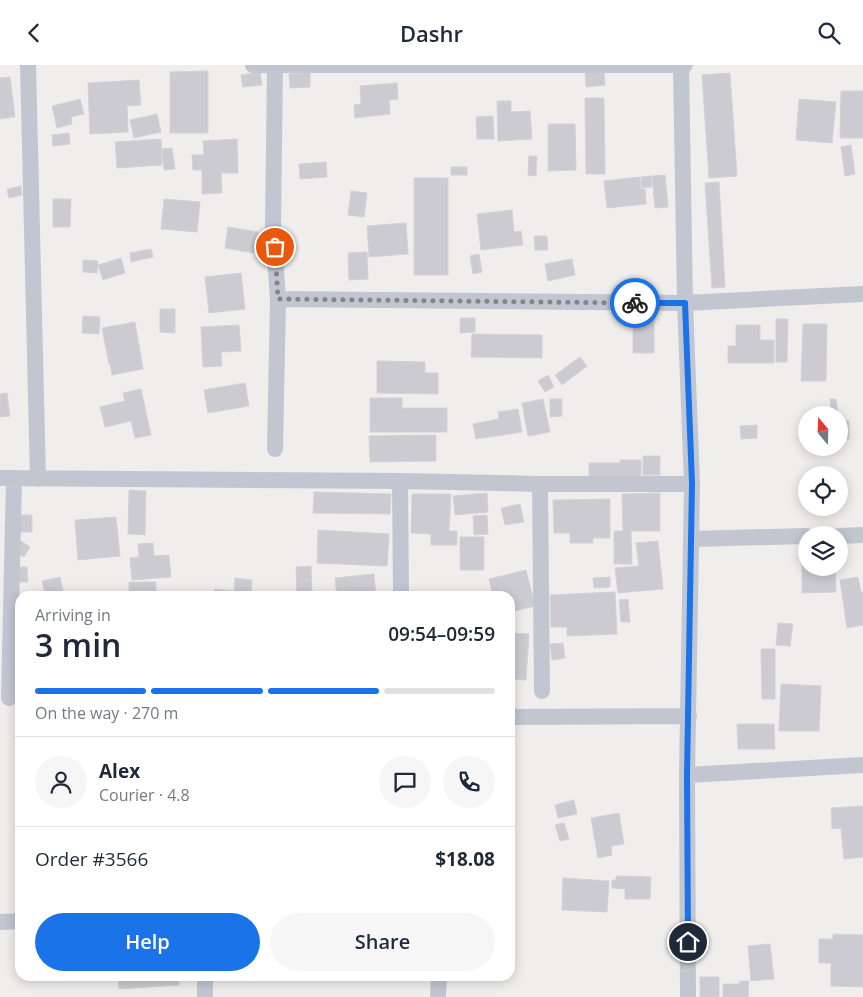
<!DOCTYPE html>
<html lang="en">
<head>
<meta charset="utf-8">
<style>
	body { margin:0; font-family:"Open Sans",sans-serif; background:#f6f6f7; color:#1f2937; height:100vh; display:flex; flex-direction:column; font-size:19px; white-space:nowrap }
	* { box-sizing:border-box; margin:0 }
	p { font-size:16px; color:#747a83 }
	.icon { flex:none; width:28px; height:28px; fill:none; stroke:currentColor; stroke-width:2; stroke-linecap:round; stroke-linejoin:round }
	.map { position:relative; flex:1; overflow:hidden }
	.side { position:absolute; left:15px; top:526px; width:500px; height:390px; display:flex; flex-direction:column; background:#fff; border-radius:15px; box-shadow:0 2px 12px #0003 }
	.side>* { flex:none }
	.needle { width:32px; rotate:341deg }
	.buttons { position:absolute; left:798px; top:341px; display:grid; gap:10px }
	.buttons a { display:grid; place-items:center; width:50px; height:50px; border-radius:50%; background:#fff; box-shadow:0 2px 12px #0003; font-size:25px }
	.pin { position:absolute; display:grid; place-items:center; width:42px; height:42px; color:#fff; margin:-21px; border:2px solid #fff; border-radius:50%; box-shadow:0 1px 5px #0007 }
	.courier { position:absolute; display:grid; place-items:center; width:50px; height:50px; margin:-25px; border:4px solid #1a73e8; border-radius:50%; background:#fff; color:#222; box-shadow:0 1px 6px #0007 }
	.headline em { font-style:normal; font-weight:600 }
	.headline div { display:flex; flex-direction:column-reverse }
	.headline { display:flex; align-items:center; justify-content:space-between; height:85px; padding:0 20px }
	h1 { font-size:32px; font-weight:600; line-height:38px }
	.bar { display:grid; grid-template-columns:repeat(4,1fr); gap:8px 5px; align-content:center; height:60px; padding:0 20px }
	.bar i { height:6px; border-radius:4px; background:#e0e1e3 }
	.bar .selected { background:#1a73e8 }
	.bar p { grid-column:span 4 }
	.line { display:flex; align-items:center; gap:12px; padding:0 20px; border-top:1px solid #e0e1e3 }
	.line div { flex:1 }
	.round { display:grid; place-items:center; flex:none; width:52px; height:52px; border-radius:26px; background:#f6f6f7 }
	.button { display:flex; gap:10px; margin-top:auto; padding:10px 20px }
	.button a { flex:1; height:58px; border-radius:30px; background:#1a73e8; color:#fff; font-size:20px; font-weight:600; line-height:58px; text-align:center }
	.button a+a { background:#f6f6f7; color:#1f2937 }
	header { display:flex; justify-content:space-between; align-items:center; height:65px; padding:0 20px; background:#fff; font-size:22px; font-weight:600 }
	.map>svg:first-child { display:block }
	.building { fill:#cbcbd1; stroke:#d2d2d8 }
	.lines { fill:none; stroke-linecap:round; stroke-linejoin:round }
	.minor { stroke:#c2c6d1; stroke-width:16 }
	.done { stroke:#82858c; stroke-width:5; stroke-dasharray:0 9 }
	.route { stroke:#1a73e8; stroke-width:6 }
</style>
</head>
<body>
<header><svg class="icon" aria-label="back" viewBox="0 0 24 24"><path d="M15 5l-7 7 7 7"/></svg>Dashr<svg class="icon" aria-label="search" viewBox="0 0 24 24"><circle cx="10" cy="10" r="6"/><path d="M15 15l6 6"/></svg></header>
<div class="map">
<svg width="863" height="932" viewBox="0 0 863 932">
	<rect width="100%" height="100%" fill="#efeeed"/>
	<!-- building -->
	<path class="building" d="M604,5L605,20L586,22L585,6Z
		M208,6V68H170V7Z
		M260,7L262,20L243,22L241,10Z
		M310,7V22L290,23L289,9Z
		M730,8L737,111L709,113L702,10Z
		M10,12L15,52L0,54V13Z
		M139,15L141,40L127,41L128,67L90,69L88,18Z
		M397,18L398,34L389,35L390,49L355,53L354,40L361,39L360,21Z
		M841,26H863V73H840Z
		M585,33H604L605,109H586Z
		M80,34L84,49L71,52L72,59L57,63L52,41Z
		M799,34L836,37L832,78L796,75Z
		M497,36H511V47L530,46L532,74L498,76Z
		M157,49L161,67L134,73L130,55Z
		M493,51L494,74H477L476,52Z
		M548,59H575L576,105L548,106Z
		M69,68L70,79L53,81L52,70Z
		M161,74L162,100L117,103L115,77Z
		M237,74L238,108H221L222,128L202,129V105H193L192,90H204L203,76Z
		M851,80L855,109L845,111L841,82Z
		M172,83L175,104L164,105L162,84Z
		M529,91H537L536,111L528,110Z
		M326,97L327,112L300,114L299,99Z
		M451,102H467V110H451Z
		M665,110L668,142L655,143L652,111Z
		M651,111L652,122L642,123L641,112Z
		M640,112L641,124H645L646,139L607,143L604,116Z
		M414,113H448V210H414Z
		M719,117L725,222L712,223L705,118Z
		M21,121L22,130L9,133L7,124Z
		M351,126L367,128L364,152L348,150Z
		M53,134H71L70,162H53Z
		M164,134L200,137L197,167L161,164Z
		M512,145L514,167L521,166L523,180L481,185L477,149Z
		M406,158L408,189L369,192L367,161Z
		M228,162L258,167L254,188L225,183Z
		M534,171H547L548,185H535Z
		M151,184L153,192L131,197L130,188Z
		M367,187L368,214L349,215L348,188Z
		M479,189L482,207L473,209L470,191Z
		M121,193L125,208L103,215L98,200Z
		M572,194L575,210L548,216L545,199Z
		M83,195L98,196L97,208L83,207Z
		M241,208L245,244L209,248L205,212Z
		M160,244H175V268L160,267Z
		M83,251L100,252L99,269L82,268Z
		M460,253H475V267L460,268Z
		M654,254V288H633V255Z
		M776,254H788L787,297H776Z
		M135,257L143,304L112,310L110,298L109,299L102,263Z
		M803,259H827L826,316H801Z
		M239,260L241,286L221,287L222,301L203,302L201,262Z
		M736,260H760V275H774V298H728V281H736Z
		M472,269L542,270V293L471,292Z
		M580,292L587,301L562,320L555,310Z
		M377,296L425,297V308H438V329L377,328Z
		M548,310L554,322L545,327L538,316Z
		M245,318L249,341L208,348L204,325Z
		M141,324L151,370L135,373L131,356L105,362L100,342L125,336L123,328Z
		M7,328L10,351L0,352V329Z
		M370,333H402V343H447V367H370Z
		M543,334L550,367L528,371L522,338Z
		M550,334H562V351L550,352Z
		M830,334H836L838,350H821V346L831,345Z
		M518,344L522,367L476,374L473,359L499,354L498,347Z
		M840,355L849,356V374H839Z
		M757,360V373L741,374L740,361Z
		M436,370V396L370,397L369,371Z
		M643,391H660V410H643Z
		M620,395H641V413H589V398H620Z
		M129,425L146,426L145,470L128,469Z
		M314,427L391,429L390,449L313,448Z
		M487,428L488,447L455,450L453,431Z
		M660,428V466H631L632,499H614V466H623L622,429Z
		M412,429H451L449,466H457V480H431V469L411,468Z
		M610,434V473H593V478H570V468H554L553,435Z
		M520,439L524,457L505,460L501,443Z
		M16,450H32V467H17Z
		M487,450L488,469L474,470L473,451Z
		M116,452L120,491L78,495L75,455Z
		M318,465L389,469L387,501L317,498Z
		M460,472H484V505H460Z
		M21,476L30,482L24,492L15,487Z
		M658,476L663,524L618,528L615,503L639,501L636,478Z
		M153,478L154,491L169,490L171,512L132,515L130,493L139,492L138,479Z
		M802,493H806V502H835L836,527L802,528Z
		M311,501L312,531H297L296,502Z
		M17,502H27L28,517H17Z
		M526,505L535,541L510,547V531H493L489,514Z
		M374,509L376,531H351V530L337,531L335,513Z
		M60,512L64,531H52V527L45,529L42,516Z
		M610,512V522L594,523L593,513Z
		M858,512L861,527H863V560L847,563L840,515Z
		M235,513L252,515L251,528L270,530V531H214L215,524L234,526Z
		M129,517H156V526H129Z
		M615,527L617,569L567,571V562H551L550,530Z
		M628,534L630,557H621L619,535Z
		M778,558L793,559L790,581L776,580Z
		M510,568L529,569L526,615L510,614Z
		M563,578L565,593L552,595L550,579Z
		M761,584H775V634H762Z
		M781,619L821,621L819,666H779Z
		M737,659H774L775,684H738Z
		M574,735L577,749L558,753L555,740Z
		M863,741V792L844,794L841,763L832,764L831,743Z
		M619,748L624,779L611,781L612,790L598,793L591,753Z
		M564,758L569,774L560,776L555,760Z
		M616,811L651,812L650,834H625V824L612,823V815H616Z
		M563,813L609,816L607,847L562,845Z
		M833,869L863,870V922L831,921V898H819V874H833Z
		M770,879L774,914L751,916L748,881Z
		M118,911H178L179,920L119,924Z
		M700,912H719V932H700Z
		M739,916H749L748,932H723V919H740Z"/>
	<g class="lines">
		<!-- minor -->
		<path class="minor" d="M28,0L38,414
			M253,0H685
			M681,0L685,238L692,419L687,710L688,932
			M275,1L273,165L278,234L275,384
			M278,234L685,238L863,229
			M0,413L400,416L540,419H692
			M400,416L401,531
			M540,419L542,626
			M839,471L863,470
			M692,474L806,471
			M9,633L14,413
			M510,652L689,651
			M687,710L863,700
			M0,857L20,856
			M205,911V932
			M438,932L439,911"/>
	</g>
	<g class="lines">
		<!-- done -->
		<path class="done" d="M275,182L278,234L635,238"/>
		<!-- route -->
		<path class="route" d="M635,238H685L692,418L687,710L688,877"/>
	</g>
</svg>
<div class="buttons">
<a><svg class="needle" viewBox="-14 -14 28 28"><path d="M0-13l5 13h-10z" fill="#e53935"/><path d="M0 13l5-13h-10z" fill="#747a83"/></svg></a>
<a><svg class="icon" aria-label="locate" viewBox="0 0 24 24"><circle cx="12" cy="12" r="6"/><path d="M12 2v4M12 18v4M2 12h4M18 12h4"/></svg></a>
<a><svg class="icon" aria-label="layers" viewBox="0 0 24 24"><path d="M12 4l9 5-9 5-9-5zM3 14l9 5 9-5"/></svg></a>
</div>
<div class="pin" style="left:275px;top:182px;background:#ea580c"><svg class="icon" aria-label="bag" viewBox="0 0 24 24"><path d="M5 8h14l-1 12H6zM9 8a3 3 0 0 1 6 0"/></svg></div>
<div class="pin" style="left:688px;top:877px;background:#1f2937"><svg class="icon" aria-label="home" viewBox="0 0 24 24"><path d="M3 11l9-7 9 7M6 9v11h12V9"/></svg></div>
<div class="courier" style="left:635px;top:238px"><svg class="icon" aria-label="bike" viewBox="0 0 24 24"><circle cx="6" cy="16" r="4"/><circle cx="18" cy="16" r="4"/><path d="M6 16l4-8h5l3 8M10 8l3 8H6M13 5h3"/></svg></div>
<section class="side">
<div class="headline"><div><h1>3 min</h1><p>Arriving in</p></div><em>09:54–09:59</em></div>
<div class="bar"><i class="selected"></i><i class="selected"></i><i class="selected"></i><i></i><p>On the way · 270 m</p></div>
<div class="line" style="height:90px"><a class="round"><svg class="icon" aria-label="person" viewBox="0 0 24 24"><circle cx="12" cy="8" r="4"/><path d="M4 21q1-7 8-7t8 7"/></svg></a><div><b>Alex</b><p>Courier · 4.8</p></div><a class="round"><svg class="icon" aria-label="chat" viewBox="0 0 24 24"><path d="M4 5h16v11H9l-5 4z"/></svg></a><a class="round"><svg class="icon" aria-label="phone" viewBox="0 0 24 24"><path d="M5 4h4l2 5-3 2q2 4 5 5l2-3 5 2v4C11 20 4 13 5 4z"/></svg></a></div>
<div class="line" style="height:65px"><div>Order #3566</div><b>$18.08</b></div>
<div class="button"><a>Help</a><a>Share</a></div>
</section>
</div>
</body>
</html>
